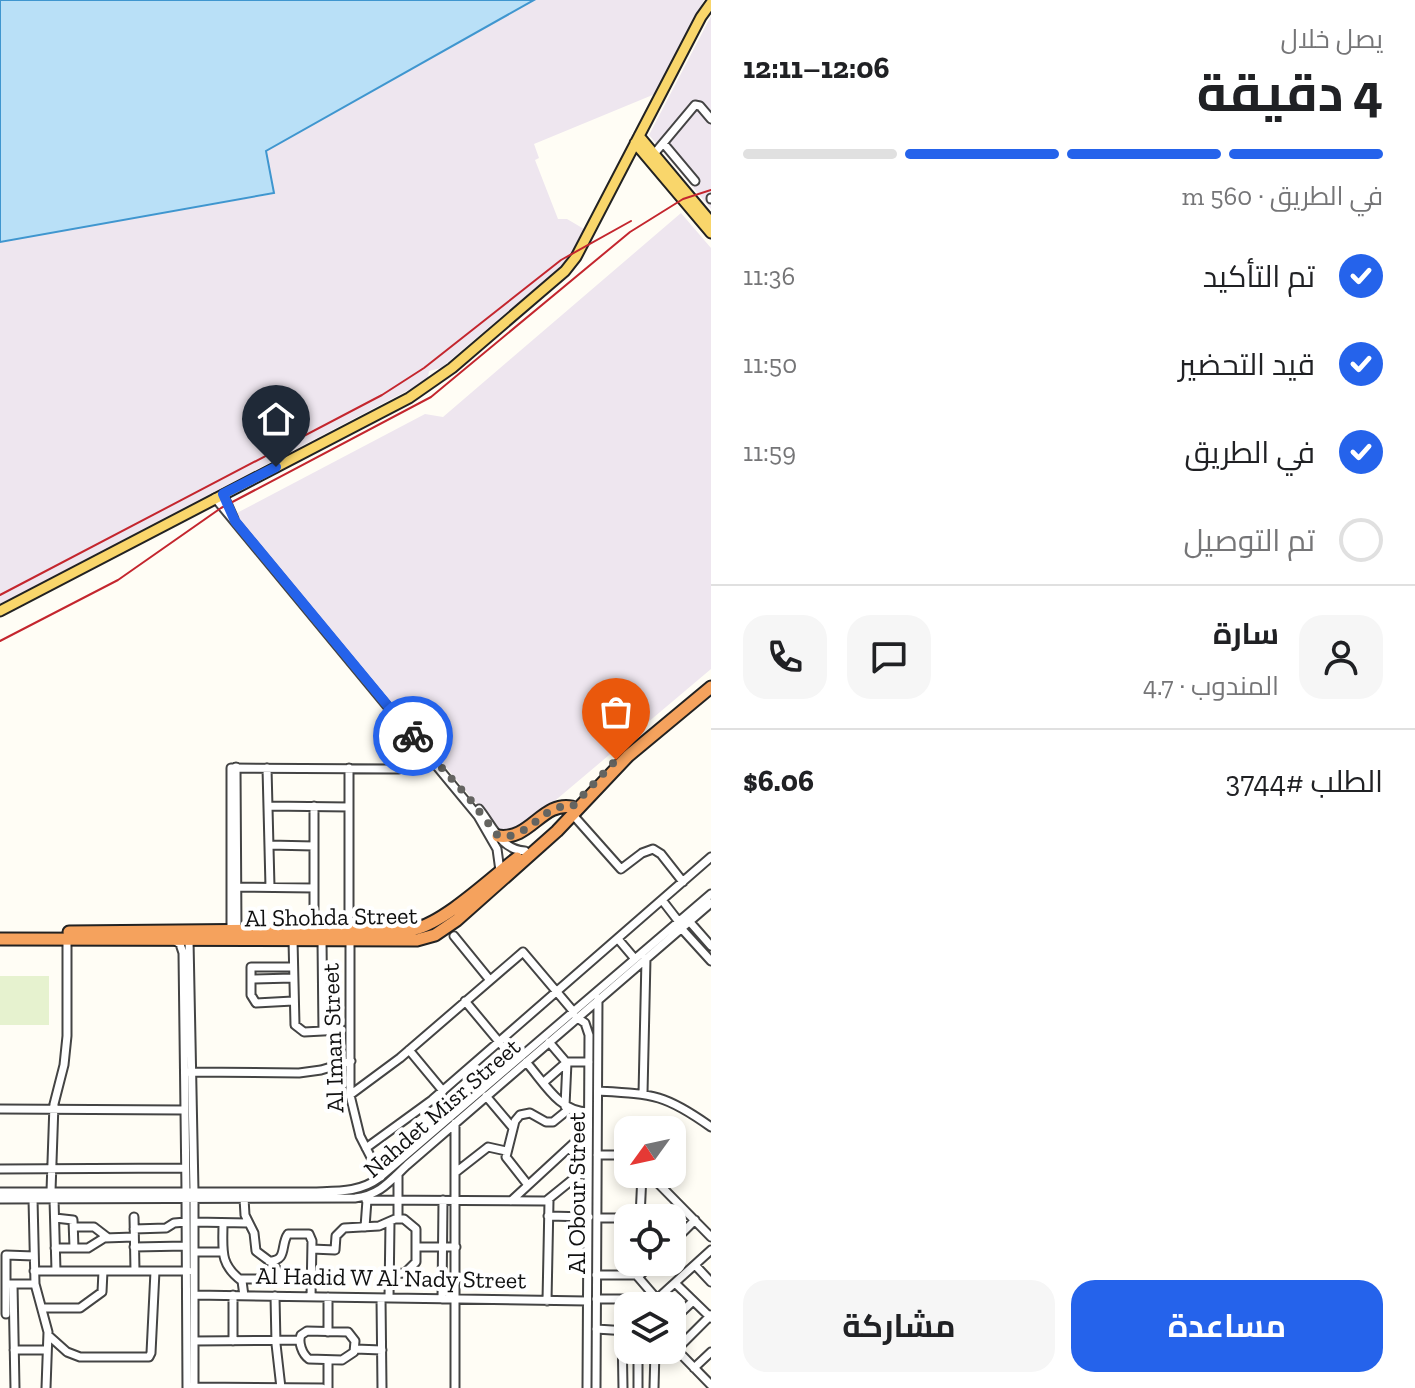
<!DOCTYPE html>
<html lang="ar">
<head>
<meta charset="utf-8">
<style>
	body { margin:0; font-family:"Zilla Slab",Cairo,serif; background:#f6f6f6; color:#202124; direction:rtl; height:100vh; display:flex; flex-direction:column; font-size:30px; white-space:nowrap }
	* { box-sizing:border-box; margin:0 }
	p { font-size:26px; color:#757577 }
	.icon { flex:none; width:44px; height:44px; fill:none; stroke:currentColor; stroke-width:2; stroke-linecap:round; stroke-linejoin:round }
	.map { position:relative; flex:1; overflow:hidden; direction:ltr }
	.sheet { display:flex; flex-direction:column; background:#fff; width:704px }
	.sheet>* { flex:none }
	.needle { width:52px; rotate:237deg }
	.fabs { position:absolute; left:614px; top:1116px; display:grid; gap:16px }
	.fabs a { display:grid; place-items:center; width:72px; height:72px; border-radius:16px; background:#fff; box-shadow:0 4px 12px #0003; font-size:40px }
	.pin { position:absolute; display:grid; place-items:center; width:68px; height:68px; color:#fff; margin:-82px -34px; border-radius:50% 50% 50% 0; rotate:-45deg; box-shadow:0 0 8px #0007 }
	.pin .icon { rotate:45deg }
	.courier { position:absolute; display:grid; place-items:center; width:80px; height:80px; margin:-40px; border:6px solid #2563eb; border-radius:50%; background:#fff; color:#222; box-shadow:0 2px 10px #0007 }
	.overview em { font-style:normal; font-weight:700 }
	.overview div { display:flex; flex-direction:column-reverse }
	.overview { display:flex; align-items:center; justify-content:space-between; height:136px; padding:0 32px }
	h1 { font-size:52px; font-weight:700; line-height:60px }
	.bar { display:grid; grid-template-columns:repeat(4,1fr); gap:12px 8px; align-content:center; height:96px; padding:0 32px }
	.bar i { height:10px; border-radius:6px; background:#e0e0e0 }
	.bar .active { background:#2563eb }
	.bar p { grid-column:span 4 }
	.line { display:flex; align-items:center; gap:20px; padding:0 32px; border-top:2px solid #e0e0e0 }
	.line div { flex:1 }
	.round { display:grid; place-items:center; flex:none; width:84px; height:84px; border-radius:24px; background:#f6f6f6 }
	ol { padding:0 32px; list-style:none }
	li { display:flex; align-items:center; gap:24px; height:88px }
	li p { margin-inline-start:auto }
	li .icon { padding:8px; border-radius:50%; background:#2563eb; color:#fff; stroke-width:4 }
	li:last-child { color:#757577 }
	li i { width:44px; height:44px; border:4px solid #e0e0e0; border-radius:50% }
	.action { display:flex; gap:16px; margin-top:auto; padding:16px 32px }
	.action a { flex:1; height:92px; border-radius:24px; background:#2563eb; color:#fff; font-size:32px; font-weight:700; line-height:92px; text-align:center }
	.action a+a { background:#f6f6f6; color:#202124 }
	main { display:flex; flex:1; min-height:0 }
	.map>svg:first-child { display:block }
	.industrial { fill:#eee6ef }
	.pitch { fill:#e6f2cf }
	.water { fill:#b9e0f7; stroke:#3f96cf; stroke-width:2 }
	.lines { fill:none; stroke-linecap:round; stroke-linejoin:round }
	.minor-casing { stroke:#444; stroke-width:11 }
	.major-casing { stroke:#222; stroke-width:13 }
	.highway-casing { stroke:#222; stroke-width:15 }
	.minor { stroke:#fff; stroke-width:7 }
	.major { stroke:#f9d66b; stroke-width:9 }
	.highway { stroke:#f5a25d; stroke-width:11 }
	.rail { stroke:#c4262e; stroke-width:2 }
	.done { stroke:#646461; stroke-width:8; stroke-dasharray:0 14.4 }
	.route { stroke:#2563eb; stroke-width:10 }
	.labels { text-anchor:middle; stroke-width:8; stroke-linejoin:round; paint-order:stroke }
	.street-label { font-size:24px; fill:#111; stroke:#fff }
</style>
</head>
<body>
<main>
<section class="sheet">
<div class="overview"><div><h1>4 دقيقة</h1><p>يصل خلال</p></div><em>12:06–12:11</em></div>
<div class="bar"><i class="active"></i><i class="active"></i><i class="active"></i><i></i><p>في الطريق · 560 m</p></div>
<ol>
<li><svg class="icon" aria-label="check" viewBox="0 0 24 24"><path d="M5 12l5 5 9-10"/></svg>تم التأكيد<p>11:36</p></li>
<li><svg class="icon" aria-label="check" viewBox="0 0 24 24"><path d="M5 12l5 5 9-10"/></svg>قيد التحضير<p>11:50</p></li>
<li><svg class="icon" aria-label="check" viewBox="0 0 24 24"><path d="M5 12l5 5 9-10"/></svg>في الطريق<p>11:59</p></li>
<li><i></i>تم التوصيل</li>
</ol>
<div class="line" style="height:144px"><a class="round"><svg class="icon" aria-label="person" viewBox="0 0 24 24"><circle cx="12" cy="8" r="4"/><path d="M4 21q1-7 8-7t8 7"/></svg></a><div><b>سارة</b><p>المندوب · 4.7</p></div><a class="round"><svg class="icon" aria-label="chat" viewBox="0 0 24 24"><path d="M4 5h16v11H9l-5 4z"/></svg></a><a class="round"><svg class="icon" aria-label="phone" viewBox="0 0 24 24"><path d="M5 4h4l2 5-3 2q2 4 5 5l2-3 5 2v4C11 20 4 13 5 4z"/></svg></a></div>
<div class="line" style="height:104px"><div>الطلب #3744</div><b>$6.06</b></div>
<div class="action"><a>مساعدة</a><a>مشاركة</a></div>
</section>
<div class="map">
<svg width="711" height="1388" viewBox="0 0 711 1388">
	<rect width="100%" height="100%" fill="#fffdf5"/>
	<!-- industrial -->
	<path class="industrial" d="M534,0H704L655,94L534,144L539,158L535,160L558,219H567L584,229L575,245L572,257L441,368L429,371L428,377L422,383L0,604V242L273,194L266,151Z
		M711,16V209L649,135Z
		M681,213L711,248V669L512,837L505,838L235,514L425,414L443,417Z"/>
	<!-- pitch -->
	<path class="pitch" d="M0,976H49V1025H0Z"/>
	<!-- water -->
	<path class="water" d="M0,0H534L266,151L274,193L0,242Z"/>
	<g class="lines">
		<defs>
			<path id="minor" d="M664,144L695,181
				M654,154L695,105L700,106L711,119
				M711,198V199
				M223,494L234,519
				M215,498L478,816L497,849L500,871
				M236,767L237,931
				M267,768L270,887
				M349,768V930
				M268,806L349,807
				M314,806V931
				M479,809C492,825 501,850 525,851
				M573,815L621,869L642,853L653,849L661,854L683,882
				M269,845L314,846
				M237,887L314,888
				M662,900L679,922
				M689,921L711,946
				M681,928L711,961
				M231,931V768L399,769L417,765L429,755
				M454,936L489,979
				M618,939L635,959
				M174,940L180,944L183,953L186,1191
				M189,940L194,1191
				M293,940L295,1025L304,1032L342,1030
				M322,940L323,1031
				M350,940V1095L360,1136L381,1177
				M293,967H251V995L256,1003L293,1001
				M251,979L293,978
				M465,1001L515,1061
				M576,1017L585,1023L589,1035L587,1388
				M549,1042L566,1062H589
				M409,1050L443,1091
				M526,1062C544,1082 559,1112 588,1112
				M186,1072L299,1073L321,1070L351,1061
				M544,1082L567,1062
				M598,1091C653,1094 665,1094 711,1127
				M643,1094L646,958
				M350,1095L400,1058L523,952L573,1011
				M486,1096L513,1128
				M565,1106L567,1062
				M0,1109L184,1110
				M366,1148L432,1100L711,857
				M569,1148L586,1168
				M597,1155H628
				M0,1169L185,1168
				M456,1172L488,1147L506,1151
				M649,1174L711,1237
				M528,1185L506,1157L515,1121L520,1115L530,1113L546,1122H553L569,1109
				M51,1191L54,1104L64,1065L67,1036V939
				M0,1192H312C336,1191 359,1193 379,1178L711,894
				M186,1198L187,1388
				M194,1198V1388
				M244,1198L245,1215L254,1233L256,1251L272,1263L283,1278
				M0,1199L355,1198C380,1195 390,1181 407,1165L711,903
				M33,1199L35,1284L48,1332L46,1388
				M54,1199L56,1271
				M366,1200L546,1201L588,1167
				M511,1201L588,1130
				M548,1216L589,1217
				M134,1217L135,1271
				M55,1218L73,1220L74,1248
				M398,1218V1174
				M597,1218H628
				M640,1218L642,1174
				M194,1222L248,1223
				M223,1223C223,1250 219,1264 242,1281L244,1296
				M74,1227H94L107,1237
				M365,1227L367,1200
				M134,1229L166,1228L174,1223L186,1222
				M672,1243L695,1220
				M134,1247L186,1246
				M416,1247H456
				M55,1248H88L104,1238L134,1237
				M312,1249L335,1250L336,1236L344,1228L379,1226L395,1219H404L416,1229V1262L405,1273L389,1274
				M194,1252H223
				M269,1261C288,1261 280,1245 288,1234H309L312,1241L311,1297
				M639,1262L638,1277L657,1299L656,1306
				M695,1265L711,1282
				M34,1271H188
				M596,1275H638
				M638,1277L654,1262
				M240,1279H312
				M9,1284H35
				M13,1284L15,1388
				M676,1284L711,1318
				M194,1295L587,1301
				M275,1296L276,1344L281,1388
				M328,1297V1332
				M381,1298L382,1388
				M389,1298L390,1222
				M442,1299L443,1200
				M596,1299H657L711,1250
				M547,1301L549,1201
				M42,1308H80L102,1292L103,1271
				M6,1314V1255L34,1256
				M672,1321L693,1301
				M596,1329L628,1331
				M622,1330L623,1388
				M307,1331L348,1332L355,1341L354,1352L342,1360L309,1359C302,1354 298,1342 301,1335Z
				M48,1335L67,1352L80,1357H149L151,1353L155,1271
				M194,1341L300,1340
				M233,1341V1295
				M672,1345L711,1385
				M355,1349L382,1350
				M14,1350H46
				M676,1350L711,1315
				M694,1368L711,1352
				M192,1387L322,1388
				M328,1388V1360
				M455,1388V1123
				M596,1388L598,998
				M638,1388V1350
				M654,1388L655,1350"/>
			<path id="major" d="M639,136L711,222
				M635,143L711,233
				M0,611L409,398L452,368L565,271L576,257L701,17L711,3"/>
			<path id="highway" d="M498,836C530,841 542,801 572,807
				M69,932L414,929C444,923 491,878 517,858
				M0,939L417,940L435,935L457,920L557,831L628,756L711,687"/>
		</defs>
		<!-- minor casing -->
		<use href="#minor" class="minor-casing"/>
		<!-- major casing -->
		<use href="#major" class="major-casing"/>
		<!-- highway casing -->
		<use href="#highway" class="highway-casing"/>
		<!-- minor -->
		<use href="#minor" class="minor"/>
		<!-- major -->
		<use href="#major" class="major"/>
		<!-- highway -->
		<use href="#highway" class="highway"/>
		<!-- rail -->
		<path class="rail" d="M0,595L382,395L424,368L561,260L631,221
			M0,641L118,580L221,508L431,397L630,232L683,199L711,190"/>
	</g>
	<g class="lines">
		<!-- done -->
		<path class="done" d="M413,736L469,798L498,836C530,841 543,801 572,807L616,760"/>
		<!-- route -->
		<path class="route" d="M276,467L223,494L235,521L413,736"/>
	</g>
	<g class="labels">
		<!-- street labels -->
		<g class="street-label">
			<text transform="translate(331 917) rotate(-1)" y="8">Al Shohda Street</text>
			<text transform="translate(333 1038) rotate(-92)" y="8">Al Iman Street</text>
			<text transform="translate(442 1108) rotate(-41)" y="8">Nahdet Misr Street</text>
			<text transform="translate(577 1193) rotate(-90)" y="8">Al Obour Street</text>
			<text transform="translate(391 1278) rotate(1)" y="8">Al Hadid W Al Nady Street</text>
		</g>
	</g>
</svg>
<div class="fabs">
<a><svg class="needle" viewBox="-14 -14 28 28"><path d="M0-13l5 13h-10z" fill="#e53935"/><path d="M0 13l5-13h-10z" fill="#757577"/></svg></a>
<a><svg class="icon" aria-label="locate" viewBox="0 0 24 24"><circle cx="12" cy="12" r="6"/><path d="M12 2v4M12 18v4M2 12h4M18 12h4"/></svg></a>
<a><svg class="icon" aria-label="layers" viewBox="0 0 24 24"><path d="M12 4l9 5-9 5-9-5zM3 14l9 5 9-5"/></svg></a>
</div>
<div class="pin" style="left:616px;top:760px;background:#ea580c"><svg class="icon" aria-label="bag" viewBox="0 0 24 24"><path d="M5 8h14l-1 12H6zM9 8a3 3 0 0 1 6 0"/></svg></div>
<div class="pin" style="left:276px;top:467px;background:#1f2937"><svg class="icon" aria-label="home" viewBox="0 0 24 24"><path d="M3 11l9-7 9 7M6 9v11h12V9"/></svg></div>
<div class="courier" style="left:413px;top:736px"><svg class="icon" aria-label="bike" viewBox="0 0 24 24"><circle cx="6" cy="16" r="4"/><circle cx="18" cy="16" r="4"/><path d="M6 16l4-8h5l3 8M10 8l3 8H6M13 5h3"/></svg></div>
</div>
</main>
</body>
</html>
